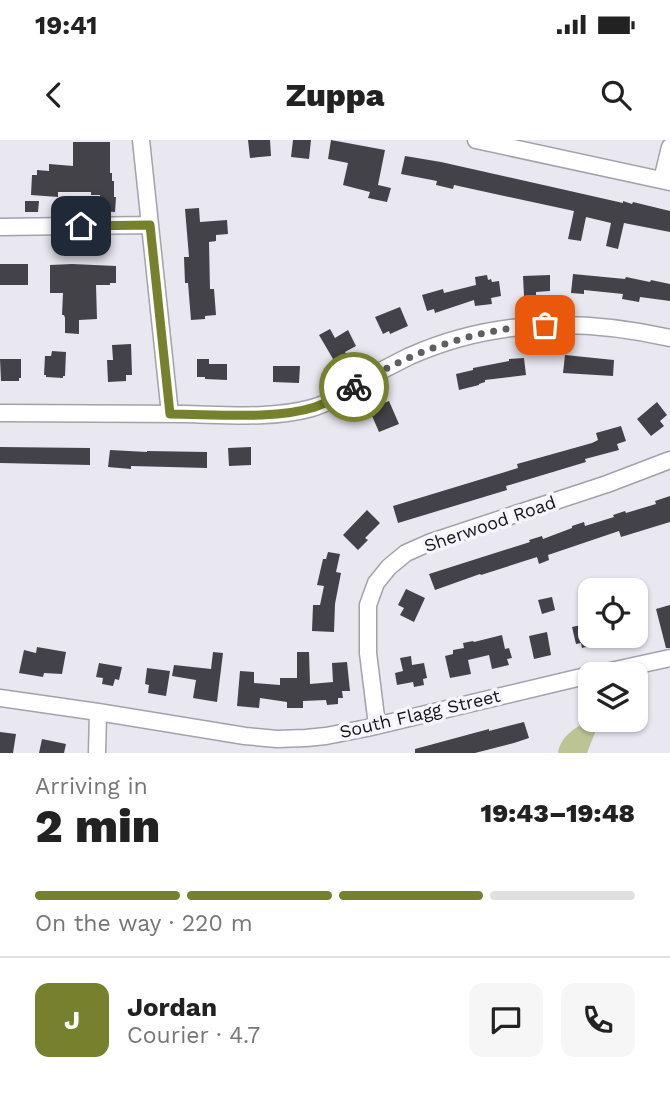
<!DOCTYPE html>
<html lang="en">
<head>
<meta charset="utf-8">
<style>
	body { margin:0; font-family:"Work Sans",sans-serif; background:#f6f6f6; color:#222; height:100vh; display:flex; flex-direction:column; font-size:26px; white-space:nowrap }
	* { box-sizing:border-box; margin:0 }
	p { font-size:23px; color:#767676 }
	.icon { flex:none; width:38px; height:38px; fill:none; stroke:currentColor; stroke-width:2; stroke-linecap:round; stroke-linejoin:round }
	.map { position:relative; height:613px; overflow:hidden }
	.panel { display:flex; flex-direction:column; background:#fff; flex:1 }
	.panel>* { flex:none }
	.buttons { position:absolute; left:578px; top:438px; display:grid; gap:14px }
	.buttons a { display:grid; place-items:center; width:70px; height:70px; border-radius:14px; background:#fff; box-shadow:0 2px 5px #0004; font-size:35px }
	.pin { position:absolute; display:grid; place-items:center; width:60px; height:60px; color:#fff; margin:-30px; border-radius:14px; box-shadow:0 4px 10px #0006 }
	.courier { position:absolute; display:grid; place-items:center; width:70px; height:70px; margin:-35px; border:5px solid #77812d; border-radius:50%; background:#fff; color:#222; box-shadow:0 2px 9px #0007 }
	.headline em { font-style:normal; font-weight:800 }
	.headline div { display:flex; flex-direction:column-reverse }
	.headline { display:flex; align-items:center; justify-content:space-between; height:119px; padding:0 35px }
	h1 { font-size:46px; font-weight:800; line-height:52px }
	.bar { display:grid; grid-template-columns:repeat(4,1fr); gap:10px 7px; align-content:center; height:84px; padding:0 35px }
	.bar i { height:9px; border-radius:5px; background:#e0e0e0 }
	.bar .current { background:#77812d }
	.bar p { grid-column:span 4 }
	.line { display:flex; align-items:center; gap:18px; padding:0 35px; border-top:2px solid #e0e0e0 }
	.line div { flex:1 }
	.round { display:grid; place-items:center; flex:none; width:74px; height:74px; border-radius:14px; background:#f6f6f6 }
	.status { display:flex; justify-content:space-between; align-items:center; height:49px; padding:0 35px; background:#fff; direction:ltr }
	.status svg { height:19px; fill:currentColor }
	header { display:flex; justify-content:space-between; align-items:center; height:91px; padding:0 35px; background:#fff; font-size:32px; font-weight:800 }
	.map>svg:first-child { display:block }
	.green { fill:#bdc494 }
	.building { fill:#444249 }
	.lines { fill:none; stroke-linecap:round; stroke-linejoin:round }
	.minor-casing { stroke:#a3a2aa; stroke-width:19 }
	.minor { stroke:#fff; stroke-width:16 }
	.done { stroke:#5f5e63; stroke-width:7; stroke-dasharray:0 12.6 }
	.route { stroke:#77812d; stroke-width:9 }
	.labels { text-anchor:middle; stroke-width:7; stroke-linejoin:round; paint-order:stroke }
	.street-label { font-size:18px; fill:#151417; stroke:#f6f4fd }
</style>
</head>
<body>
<div class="status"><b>19:41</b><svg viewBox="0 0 49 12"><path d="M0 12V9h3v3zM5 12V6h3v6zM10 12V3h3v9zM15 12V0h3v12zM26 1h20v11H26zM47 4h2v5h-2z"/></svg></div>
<header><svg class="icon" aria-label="back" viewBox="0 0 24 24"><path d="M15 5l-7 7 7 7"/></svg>Zuppa<svg class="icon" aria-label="search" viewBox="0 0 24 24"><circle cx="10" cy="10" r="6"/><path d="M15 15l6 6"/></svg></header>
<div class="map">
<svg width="670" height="613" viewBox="0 0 670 613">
	<rect width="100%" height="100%" fill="#e9e7f0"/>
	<!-- green -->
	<path class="green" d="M593,581L597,586C595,595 590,604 587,613H558C560,597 577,584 593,581Z"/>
	<!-- building -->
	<path class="building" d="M248,0H270L271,16L250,18Z
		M293,0H311L309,19L291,17Z
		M331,0L385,10L378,45L391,48L387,62L368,58L370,52L343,45L348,23L328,19Z
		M73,2H110V33H112V41H114V57H116L115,72L99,71L100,55H91V52H58V57L31,55L32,35H37V30L49,31V24L73,26Z
		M405,16L441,22L623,63V61L632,64L633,62L670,71V92L624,83L618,109L606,106L611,83L586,77L581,101L568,99L574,71L454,45L453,49L436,45L437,41L401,34Z
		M25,61H39L38,72H25Z
		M199,68L200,82L227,80L228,94L216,95V101L209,102L210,149H214L216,175L205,176V179L191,180L188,143H185L184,117H189L185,69Z
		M0,124H28V145H0Z
		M72,124L116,126V143H110V145H96L97,179L79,180V194L65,193V178L64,175H62L63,153H50V125Z
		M573,134L625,139L626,137L650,142L651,140L670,144V161L640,157L639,162L622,159L623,154L584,150V154L571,153Z
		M487,135L488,140L491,139L492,142L499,141L501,156L491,158L492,164L475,166L474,160L435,173L434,169L427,171L422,155L443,149L444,153L476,145L475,137Z
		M550,135V151L536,152V155L524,156L523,136Z
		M400,167L408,186L390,194L389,191L383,194L375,177Z
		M330,189L335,198L348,190L356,206L345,212L348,217L336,224L319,195Z
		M131,204L132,235H126V241L108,242L107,220H113L112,205Z
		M52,211L66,212L65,236H63V238L46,237V235H44L45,216H51Z
		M565,215L614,220L613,236L563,233Z
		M524,218L526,235L485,240V242L479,244V245L459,250L456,234L473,230V228L509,221V219Z
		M0,219H21V238H19V241H1Z
		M197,219H209V224H227V240L205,239V237H197Z
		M273,226H300L299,243L273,242Z
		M389,261L399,284L379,292L369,269Z
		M657,262L667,275L660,281L664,286L651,296L637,279Z
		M621,286L626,301L617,304L619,310L585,319L586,322L506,346L507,350L398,383L393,366L518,328L517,324L592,303L598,300L596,293Z
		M0,307L90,308V325L0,323Z
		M251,307V325L229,326L228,308Z
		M110,310L147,312V311L207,312V328L131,326V329L108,327Z
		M670,356V382L621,397L619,391L548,415L549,420L539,424L537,417L481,435L480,434L435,450L429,434L530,402L529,400L542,396L543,399L572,388V386L584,382L585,386L614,377L613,375L625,371L626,373L656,364L655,361Z
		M367,370L380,383L365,398L368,400L358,410L343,395Z
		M328,412L340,414L336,432L341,433L335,464L334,492L312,491L313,465H320L324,446L317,445L323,419H326Z
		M406,449L425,458L414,482L400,475L404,468L398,465Z
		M552,457L555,470L542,474L538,460Z
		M670,465V508H666L656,469Z
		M590,483V495H615V499L582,508L581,503L576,504L572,487Z
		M547,492L551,515L534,519L529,496Z
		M502,495L505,509L509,508L512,518L507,519L509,525L492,529L489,515L468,520L471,534L450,538L445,516L453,514V510L464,508L463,503L473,501L474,502Z
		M37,507L66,512L62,534L44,533L43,537L19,533L24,510L36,513Z
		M213,512L223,513L217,562L193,558L196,540L172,536L174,525L211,529Z
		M297,512H309L310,544L333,542L332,523L347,522L350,551H342L343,558H338V564L327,565L326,560L303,561V568H287V562L260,558L259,568L237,566L240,531L254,532V543L280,545V538H297Z
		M411,516L412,525L424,523L427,538L423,539L424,545L414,547L413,542L397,545L395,533L403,531L400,518Z
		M99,523L122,527L119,540L115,539L113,546L102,544L103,538L96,537Z
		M147,528L170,531L166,556L148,553L149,545L145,544Z
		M524,582L529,598L514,603L475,613H415V609L489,589V591Z
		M0,592L16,594L13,613H0Z
		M42,599L66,604L64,613H39Z"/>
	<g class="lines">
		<defs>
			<path id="minor" d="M141,0L170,274
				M476,0L670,42
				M662,40L670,7
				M0,87L150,85
				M0,273C62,273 124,274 185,274C227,275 272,279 312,268C333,262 350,249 368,238C382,230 396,223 410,216C493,179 583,178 670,198
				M597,534L670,518
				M0,558L98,572L245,596L277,599L306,598L326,596L367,588L590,535
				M377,585L368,513V465L376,443L389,427L406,413L431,402L607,344L670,320
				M97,613L98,572"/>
		</defs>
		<!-- minor casing -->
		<use href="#minor" class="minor-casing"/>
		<!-- minor -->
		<use href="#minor" class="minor"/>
	</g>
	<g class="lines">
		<!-- done -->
		<path class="done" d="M354,247C411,211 478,188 545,185"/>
		<!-- route -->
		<path class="route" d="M81,86L150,85L170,274C213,274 275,280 315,267C329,262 342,255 354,247"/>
	</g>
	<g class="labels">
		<!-- street labels -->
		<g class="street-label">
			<text transform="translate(490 384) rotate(-19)" y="6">Sherwood Road</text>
			<text transform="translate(420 574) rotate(-13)" y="6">South Flagg Street</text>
		</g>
	</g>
</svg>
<div class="buttons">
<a><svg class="icon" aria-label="locate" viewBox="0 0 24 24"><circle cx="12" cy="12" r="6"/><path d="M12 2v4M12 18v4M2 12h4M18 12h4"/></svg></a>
<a><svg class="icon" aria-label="layers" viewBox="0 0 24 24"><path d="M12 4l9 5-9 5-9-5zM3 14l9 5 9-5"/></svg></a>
</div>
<div class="pin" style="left:545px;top:185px;background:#ea580c"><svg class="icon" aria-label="bag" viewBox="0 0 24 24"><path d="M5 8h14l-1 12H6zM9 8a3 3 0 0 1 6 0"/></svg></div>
<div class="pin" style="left:81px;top:86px;background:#1f2937"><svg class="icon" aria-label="home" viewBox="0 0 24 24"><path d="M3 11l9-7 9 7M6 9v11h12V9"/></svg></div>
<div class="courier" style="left:354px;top:247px"><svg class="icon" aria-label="bike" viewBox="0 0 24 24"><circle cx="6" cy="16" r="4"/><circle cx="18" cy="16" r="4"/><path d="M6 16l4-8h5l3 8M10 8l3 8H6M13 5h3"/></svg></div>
</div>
<section class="panel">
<div class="headline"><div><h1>2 min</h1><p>Arriving in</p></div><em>19:43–19:48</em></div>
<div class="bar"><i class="current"></i><i class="current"></i><i class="current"></i><i></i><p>On the way · 220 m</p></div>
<div class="line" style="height:126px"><b class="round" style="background:#77812d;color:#fff">J</b><div><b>Jordan</b><p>Courier · 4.7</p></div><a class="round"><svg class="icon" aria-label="chat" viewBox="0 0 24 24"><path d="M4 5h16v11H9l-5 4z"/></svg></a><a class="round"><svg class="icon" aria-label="phone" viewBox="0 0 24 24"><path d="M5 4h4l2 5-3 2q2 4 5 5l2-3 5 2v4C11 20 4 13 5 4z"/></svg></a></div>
</section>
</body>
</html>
